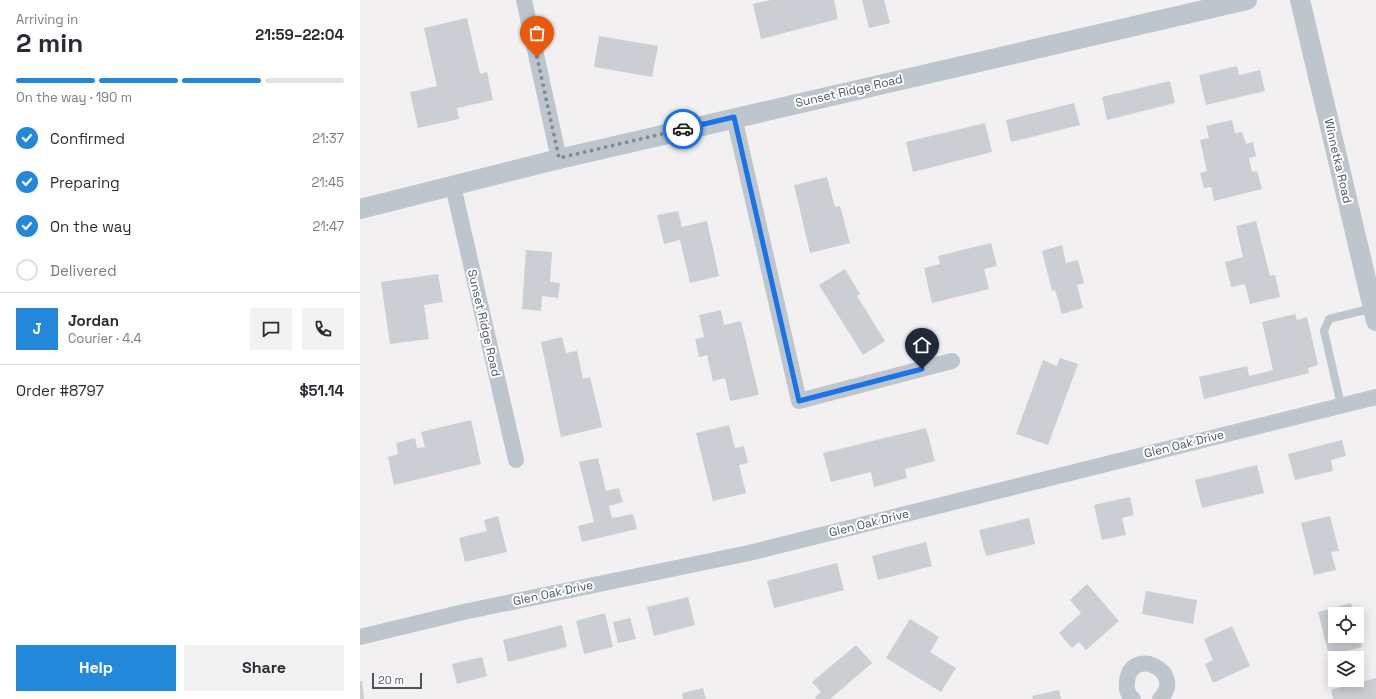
<!DOCTYPE html>
<html lang="en">
<head>
<meta charset="utf-8">
<style>
	body { margin:0; font-family:"Space Grotesk",sans-serif; background:#f2f2f3; color:#2b2b33; height:100vh; display:flex; flex-direction:column; font-size:15px; white-space:nowrap }
	* { box-sizing:border-box; margin:0 }
	p { font-size:13px; color:#7c7c81 }
	.icon { flex:none; width:22px; height:22px; fill:none; stroke:currentColor; stroke-width:2; stroke-linecap:round; stroke-linejoin:round }
	.map { position:relative; flex:1; overflow:hidden }
	.side { display:flex; flex-direction:column; background:#fff; width:360px }
	.side>* { flex:none }
	.fabs { position:absolute; left:968px; top:607px; display:grid; gap:8px }
	.fabs a { display:grid; place-items:center; width:36px; height:36px; border-radius:0px; background:#fff; box-shadow:0 2px 10px #0003; font-size:20px }
	.scale { position:absolute; left:12px; bottom:10px; width:50px; box-sizing:border-box; padding-left:4px; border:2px solid #49565d; border-top:0; font-size:11px; line-height:14px; white-space:nowrap; color:#49565d; -webkit-text-stroke:3px #fff; paint-order:stroke }
	.pin { position:absolute; display:grid; place-items:center; width:34px; height:34px; color:#fff; margin:-41px -17px; border-radius:50% 50% 50% 0; rotate:-45deg; box-shadow:0 0 4px #0007 }
	.pin .icon { rotate:45deg }
	.courier { position:absolute; display:grid; place-items:center; width:40px; height:40px; margin:-20px; border:3px solid #1a73e8; border-radius:50%; background:#fff; color:#222; box-shadow:0 1px 5px #0007 }
	.summary em { font-style:normal; font-weight:700 }
	.summary div { display:flex; flex-direction:column-reverse }
	.summary { display:flex; align-items:center; justify-content:space-between; height:68px; padding:0 16px }
	h1 { font-size:26px; font-weight:700; line-height:30px }
	.bar { display:grid; grid-template-columns:repeat(4,1fr); gap:6px 4px; align-content:center; height:48px; padding:0 16px }
	.bar i { height:5px; border-radius:3px; background:#e1e1e2 }
	.bar .on { background:#2388d9 }
	.bar p { grid-column:span 4 }
	.line { display:flex; align-items:center; gap:10px; padding:0 16px; border-top:1px solid #e1e1e2 }
	.line div { flex:1 }
	.round { display:grid; place-items:center; flex:none; width:42px; height:42px; border-radius:0px; background:#f2f2f3 }
	ol { padding:0 16px; list-style:none }
	li { display:flex; align-items:center; gap:12px; height:44px }
	li p { margin-inline-start:auto }
	li .icon { padding:4px; border-radius:50%; background:#2388d9; color:#fff; stroke-width:4 }
	li:last-child { color:#7c7c81 }
	li i { width:22px; height:22px; border:2px solid #e1e1e2; border-radius:50% }
	.cta { display:flex; gap:8px; margin-top:auto; padding:8px 16px }
	.cta a { flex:1; height:46px; border-radius:0px; background:#2388d9; color:#fff; font-size:16px; font-weight:700; line-height:46px; text-align:center }
	.cta a+a { background:#f2f2f3; color:#2b2b33 }
	main { display:flex; flex:1; min-height:0 }
	.map>svg:first-child { display:block }
	.building { fill:#cbced2 }
	.lines { fill:none; stroke-linecap:round; stroke-linejoin:round }
	.service { stroke:#bdc6cc; stroke-width:8 }
	.minor { stroke:#bdc6cc; stroke-width:16 }
	.tertiary { stroke:#bdc6cc; stroke-width:20 }
	.done { stroke:#848c91; stroke-width:4; stroke-dasharray:0 7.2 }
	.route { stroke:#1a73e8; stroke-width:5 }
	.labels { text-anchor:middle; stroke-width:4; stroke-linejoin:round; paint-order:stroke }
	.street-label { font-size:12px; fill:#49565d; stroke:#fff }
</style>
</head>
<body>
<main>
<section class="side">
<div class="summary"><div><h1>2 min</h1><p>Arriving in</p></div><em>21:59–22:04</em></div>
<div class="bar"><i class="on"></i><i class="on"></i><i class="on"></i><i></i><p>On the way · 190 m</p></div>
<ol>
<li><svg class="icon" aria-label="check" viewBox="0 0 24 24"><path d="M5 12l5 5 9-10"/></svg>Confirmed<p>21:37</p></li>
<li><svg class="icon" aria-label="check" viewBox="0 0 24 24"><path d="M5 12l5 5 9-10"/></svg>Preparing<p>21:45</p></li>
<li><svg class="icon" aria-label="check" viewBox="0 0 24 24"><path d="M5 12l5 5 9-10"/></svg>On the way<p>21:47</p></li>
<li><i></i>Delivered</li>
</ol>
<div class="line" style="height:72px"><b class="round" style="background:#2388d9;color:#fff">J</b><div><b>Jordan</b><p>Courier · 4.4</p></div><a class="round"><svg class="icon" aria-label="chat" viewBox="0 0 24 24"><path d="M4 5h16v11H9l-5 4z"/></svg></a><a class="round"><svg class="icon" aria-label="phone" viewBox="0 0 24 24"><path d="M5 4h4l2 5-3 2q2 4 5 5l2-3 5 2v4C11 20 4 13 5 4z"/></svg></a></div>
<div class="line" style="height:52px"><div>Order #8797</div><b>$51.14</b></div>
<div class="cta"><a>Help</a><a>Share</a></div>
</section>
<div class="map">
<svg width="1016" height="699" viewBox="0 0 1016 699">
	<rect width="100%" height="100%" fill="#f3f0f1"/>
	<!-- building -->
	<path class="building" d="M411,0H474L478,19L401,39L393,4Z
		M502,0H524L530,23L509,28Z
		M107,18L120,74L127,72L133,100L97,108L99,119L58,128L50,92L77,86L64,28Z
		M239,36L298,46L292,77L234,67Z
		M877,66L879,75L900,70L905,91L846,105L839,75Z
		M810,81L815,103L747,120L742,97Z
		M714,103L720,125L651,142L646,120Z
		M872,120L875,133L882,132L886,144L893,142L896,156L889,158L892,172L897,171L902,189L854,201L851,187L844,188L840,173L847,171L840,140L849,138L846,126Z
		M625,123L632,152L553,172L546,142Z
		M467,177L475,207L480,206L490,243L450,253L434,185Z
		M318,211L322,227L347,221L359,276L330,283L320,240L304,244L297,215Z
		M896,221L910,276L915,275L920,297L890,304L885,284L871,287L865,262L883,257L876,226Z
		M631,243L637,266L624,269L629,289L572,303L564,268L580,264L578,256Z
		M702,245L706,263L718,260L724,283L717,285L723,308L702,314L695,290L692,291L682,251Z
		M166,250L192,252L190,282L200,283L198,298L182,296L181,311L162,309Z
		M485,269L500,294L497,296L525,341L503,355L459,285Z
		M78,274L83,302L64,305L69,339L30,344L21,282Z
		M361,310L364,325L381,321L399,395L370,401L365,378L353,381L347,355L339,357L335,339L344,337L339,315Z
		M935,314L937,320L947,317L958,365L948,368L949,373L844,399L839,377L887,366L889,376L913,370L902,322Z
		M202,337L206,353L217,351L223,379L230,377L242,427L201,437L181,342Z
		M700,358L718,364L688,445L656,434L683,360L697,366Z
		M111,420L121,464L34,485L28,457L38,454L36,443L55,438L57,448L65,447L61,432Z
		M369,425L375,448L384,446L388,463L379,465L386,493L353,501L336,433Z
		M566,428L575,461L545,469L547,478L514,487L511,472L471,482L463,453Z
		M982,440L986,456L971,460L973,471L935,480L928,454Z
		M238,458L246,491L259,488L263,502L249,506L252,518L273,514L277,529L222,542L218,526L234,522L219,462Z
		M897,465L904,493L842,508L835,480Z
		M770,497L774,515L762,518L766,535L742,540L734,505Z
		M138,516L147,552L105,562L99,538L127,531L124,520Z
		M970,516L979,551L971,552L976,570L954,575L941,523Z
		M669,518L675,544L626,556L619,530Z
		M566,542L572,566L518,580L512,556Z
		M477,563L484,590L414,608L407,581Z
		M727,584L759,621L726,650L719,642L712,648L699,633L721,613L710,600Z
		M786,591L837,600L833,624L782,614Z
		M328,597L335,625L294,636L287,607Z
		M991,603L994,614H975V636H997L998,630L1002,647L969,656L958,612Z
		M245,613L253,647L224,654L216,621Z
		M270,618L276,639L258,643L253,622Z
		M550,619L579,637L570,652L596,668L581,692L526,658Z
		M202,625L207,647L148,662L143,640Z
		M872,626L890,666L853,683L845,664L853,660L844,639Z
		M496,645L512,663L470,699H456L455,697L461,692L452,682Z
		M122,657L127,676L97,684L92,664Z
		M1016,678V699H973L971,690Z
		M0,681H2L4,699H0Z
		M343,688L346,699H323L322,693Z
		M699,690L701,699H673L672,696Z"/>
	<g class="lines">
		<!-- service -->
		<path class="service" d="M981,405L964,331L969,319L1013,308"/>
		<!-- minor -->
		<path class="minor" d="M164,0L199,159
			M374,117L439,401L592,361
			M93,186L156,460
			M0,637L108,611L389,553L1016,397
			M773,699C768,695 766,689 767,682C770,645 827,671 800,699"/>
		<!-- tertiary -->
		<path class="tertiary" d="M940,0L1016,321
			M0,209L199,159L887,0"/>
	</g>
	<g class="lines">
		<!-- done -->
		<path class="done" d="M177,57L199,158L323,129"/>
		<!-- route -->
		<path class="route" d="M323,129L374,117L439,401L562,369"/>
	</g>
	<g class="labels">
		<!-- street labels -->
		<g class="street-label">
			<text transform="translate(489 91) rotate(-13)" y="4">Sunset Ridge Road</text>
			<text transform="translate(978 161) rotate(77)" y="4">Winnetka Road</text>
			<text transform="translate(124 323) rotate(77)" y="4">Sunset Ridge Road</text>
			<text transform="translate(824 444) rotate(-14)" y="4">Glen Oak Drive</text>
			<text transform="translate(509 523) rotate(-14)" y="4">Glen Oak Drive</text>
			<text transform="translate(193 593) rotate(-12)" y="4">Glen Oak Drive</text>
		</g>
	</g>
</svg>
<div class="fabs">
<a><svg class="icon" aria-label="locate" viewBox="0 0 24 24"><circle cx="12" cy="12" r="6"/><path d="M12 2v4M12 18v4M2 12h4M18 12h4"/></svg></a>
<a><svg class="icon" aria-label="layers" viewBox="0 0 24 24"><path d="M12 4l9 5-9 5-9-5zM3 14l9 5 9-5"/></svg></a>
</div>
<div class="scale">20 m</div>
<div class="pin" style="left:177px;top:57px;background:#ea580c"><svg class="icon" aria-label="bag" viewBox="0 0 24 24"><path d="M5 8h14l-1 12H6zM9 8a3 3 0 0 1 6 0"/></svg></div>
<div class="pin" style="left:562px;top:369px;background:#1f2937"><svg class="icon" aria-label="home" viewBox="0 0 24 24"><path d="M3 11l9-7 9 7M6 9v11h12V9"/></svg></div>
<div class="courier" style="left:323px;top:129px"><svg class="icon" aria-label="car" viewBox="0 0 24 24"><path d="M5 17H2v-5l4-1 3-4h7l3 4 3 1v5h-3M9 17h6M6 11h13"/><circle cx="7" cy="17" r="2"/><circle cx="17" cy="17" r="2"/></svg></div>
</div>
</main>
</body>
</html>
